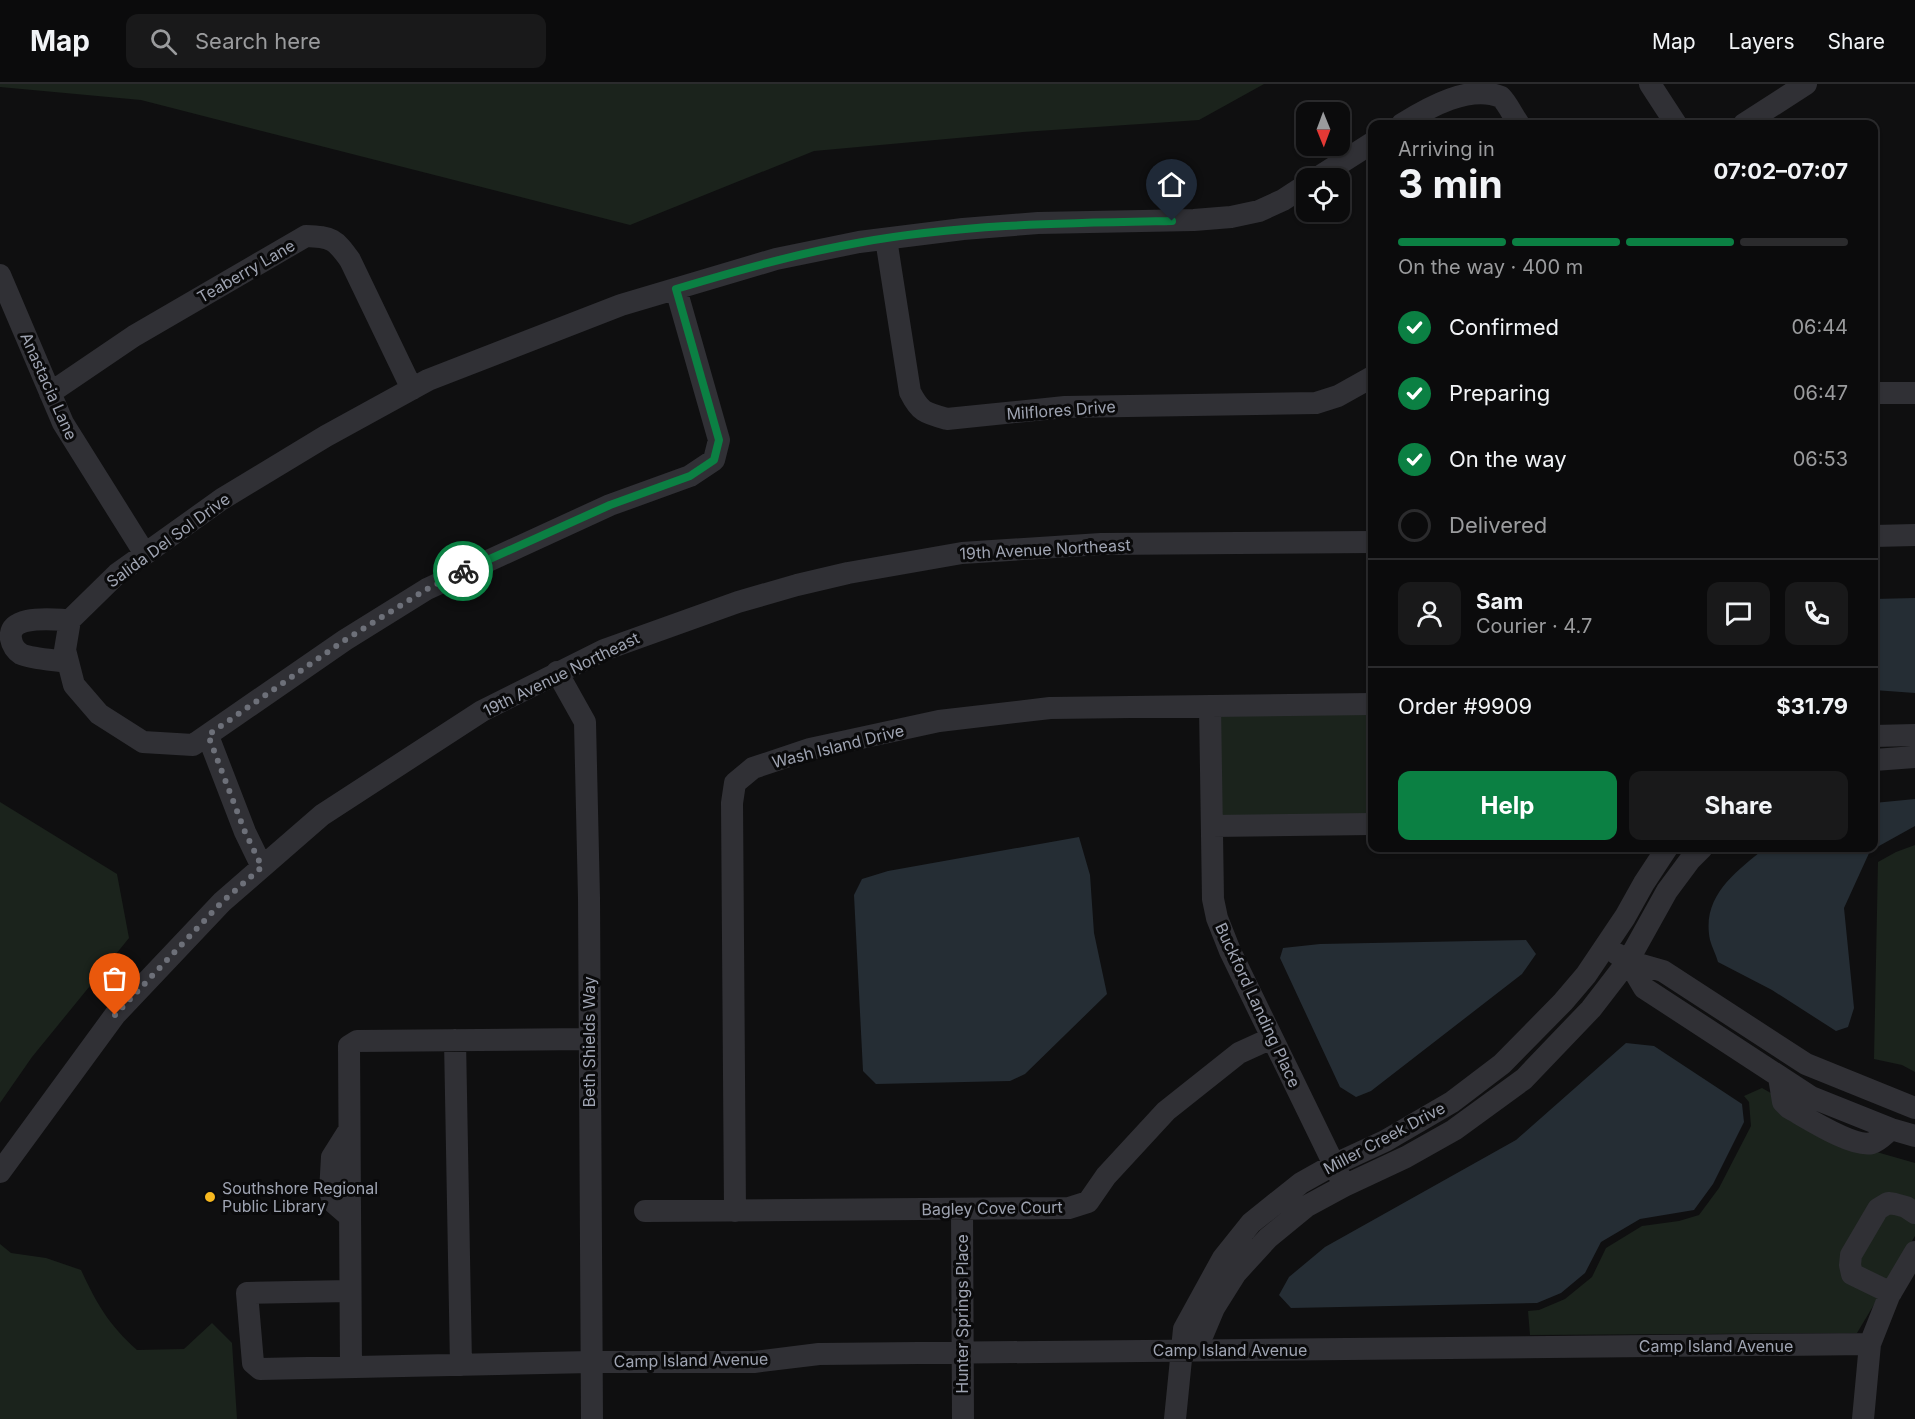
<!DOCTYPE html>
<html lang="en">
<head>
<meta charset="utf-8">
<style>
	body { margin:0; font-family:Inter,sans-serif; background:#19191a; color:#f1f3f6; height:100vh; display:flex; flex-direction:column; font-size:22px; white-space:nowrap }
	* { box-sizing:border-box; margin:0 }
	p { font-size:20px; color:#9a9b9d }
	.icon { flex:none; width:33px; height:33px; fill:none; stroke:currentColor; stroke-width:2; stroke-linecap:round; stroke-linejoin:round }
	.map { position:relative; flex:1; overflow:hidden }
	.side { position:absolute; left:1368px; top:36px; width:510px; height:732px; display:flex; flex-direction:column; background:#0b0b0c; border-radius:12px; box-shadow:0 2px 4px #0004,0 0 0 2px #2b2b2d }
	.side>* { flex:none }
	.needle { width:39px; rotate:179deg }
	.buttons { position:absolute; left:1296px; top:18px; display:grid; gap:12px }
	.buttons a { display:grid; place-items:center; width:54px; height:54px; border-radius:12px; background:#0b0b0c; box-shadow:0 2px 4px #0004,0 0 0 2px #2b2b2d; font-size:30px }
	.pin { position:absolute; display:grid; place-items:center; width:51px; height:51px; color:#fff; margin:-62px -26px; border-radius:50% 50% 50% 0; rotate:-45deg; box-shadow:0 0 6px #0007 }
	.pin .icon { rotate:45deg }
	.courier { position:absolute; display:grid; place-items:center; width:60px; height:60px; margin:-30px; border:4px solid #0b8043; border-radius:50%; background:#fff; color:#222; box-shadow:0 2px 8px #0007 }
	.headline em { font-style:normal; font-weight:700 }
	.headline div { display:flex; flex-direction:column-reverse }
	.headline { display:flex; align-items:center; justify-content:space-between; height:102px; padding:0 30px }
	h1 { font-size:39px; font-weight:700; line-height:45px }
	.bar { display:grid; grid-template-columns:repeat(4,1fr); gap:9px 6px; align-content:center; height:72px; padding:0 30px }
	.bar i { height:8px; border-radius:4px; background:#2b2b2d }
	.bar .current { background:#0b8043 }
	.bar p { grid-column:span 4 }
	.line { display:flex; align-items:center; gap:15px; padding:0 30px; border-top:2px solid #2b2b2d }
	.line div { flex:1 }
	.round { display:grid; place-items:center; flex:none; width:63px; height:63px; border-radius:12px; background:#19191a }
	ol { padding:0 30px; list-style:none }
	li { display:flex; align-items:center; gap:18px; height:66px }
	li p { margin-inline-start:auto }
	li .icon { padding:6px; border-radius:50%; background:#0b8043; color:#fff; stroke-width:4 }
	li:last-child { color:#9a9b9d }
	li i { width:33px; height:33px; border:3px solid #2b2b2d; border-radius:50% }
	.action { display:flex; gap:12px; margin-top:auto; padding:12px 30px }
	.action a { flex:1; height:69px; border-radius:12px; background:#0b8043; color:#fff; font-size:24px; font-weight:700; line-height:69px; text-align:center }
	.action a+a { background:#19191a; color:#f1f3f6 }
	header { display:flex; align-items:center; gap:36px; box-sizing:border-box; height:84px; padding:0 30px; background:#0b0b0c; border-bottom:2px solid #2b2b2d }
	header strong { font-size:28px }
	nav { display:flex; gap:33px; margin-inline-start:auto; font-size:21px }
	.search { width:420px; height:54px; background:#19191a; display:flex; align-items:center; gap:15px; box-sizing:border-box; padding:0 21px; border-radius:12px; color:#9a9b9d; font-size:22px }
	.map>svg:first-child { display:block }
	.green { fill:#1b231c }
	.water { fill:#252d34 }
	.lines { fill:none; stroke-linecap:round; stroke-linejoin:round }
	.minor { stroke:#303035; stroke-width:22 }
	.done { stroke:#6d7079; stroke-width:6; stroke-dasharray:0 10.8 }
	.route { stroke:#0b8043; stroke-width:8 }
	.poi-dot { fill:#f7b81f; stroke:#0a0a0b; stroke-width:2 }
	.labels { text-anchor:middle; stroke-width:6; stroke-linejoin:round; paint-order:stroke }
	.street-label { font-size:16px; fill:#9fa4b2; stroke:#0a0a0b }
	.poi-label { font-size:16px; fill:#9fa4b2; stroke:#0a0a0b; text-anchor:start }
</style>
</head>
<body>
<header>
<strong>Map</strong>
<div class="search"><svg class="icon" aria-label="search" viewBox="0 0 24 24"><circle cx="10" cy="10" r="6"/><path d="M15 15l6 6"/></svg>Search here</div>
<nav><a>Map</a><a>Layers</a><a>Share</a></nav>
</header>
<div class="map">
<svg width="1915" height="1335" viewBox="0 0 1915 1335">
	<rect width="100%" height="100%" fill="#0f0f10"/>
	<!-- green -->
	<path class="green" d="M0,0H1264L1199,36L1023,48L814,67L630,141L141,16L0,3Z
		M1372,629V731L1221,733L1219,631Z
		M0,718L117,790L129,854L32,973L0,1019Z
		M1915,761V988L1902,981L1874,975L1878,778L1896,768Z
		M1762,1004L1873,1067L1915,1079V1152L1857,1249L1530,1251L1528,1227L1539,1226L1565,1215L1592,1193L1606,1164L1642,1142L1679,1137L1699,1131L1719,1104L1751,1042L1749,1018L1744,1012Z
		M0,1160L11,1169L46,1174L81,1186C97,1220 108,1240 137,1266L184,1265L212,1239L232,1259L237,1335H0Z"/>
	<!-- water -->
	<path class="water" d="M1915,514V609L1874,606V515Z
		M1915,715V742L1870,767L1844,824L1854,924L1848,943L1836,947L1772,906L1718,878C1716,871 1712,863 1710,856C1701,812 1736,788 1765,764H1874V719Z
		M1079,753L1090,791L1094,849L1107,910L1025,990L1010,997L876,1000L863,987L854,811L862,795L888,787Z
		M1526,856L1536,870L1522,890L1371,1007L1356,1013L1340,1003L1280,874L1283,864L1320,860Z
		M1626,959L1654,962L1742,1020L1744,1038L1713,1100L1694,1126L1640,1135L1601,1158L1585,1189L1561,1209L1537,1219L1291,1224L1279,1211L1289,1193L1325,1163L1516,1056Z"/>
	<g class="lines">
		<!-- minor -->
		<path class="minor" d="M1650,0L1676,40
			M1402,40C1429,23 1470,0 1501,13C1508,20 1513,32 1519,40
			M1744,40L1806,0
			M1317,94L1372,59
			M886,155L910,308C920,328 925,329 947,335L1065,323L1316,319L1338,312L1372,293
			M0,191L63,339L145,470
			M676,205L719,356L714,376L690,392L610,421L427,505L345,556L193,661L143,658L99,630L74,601L65,566L70,536L117,490L222,415L326,352L428,296L621,221L776,175L859,158L963,145L1038,139L1194,136L1231,133L1259,127L1283,116L1306,101
			M50,309L134,252L306,152C332,153 335,155 350,176L412,305
			M1874,309H1915
			M1874,452L1915,451
			M68,578C56,576 31,575 21,570C16,567 12,561 11,555C7,529 55,536 70,536
			M557,588L585,638L589,814L592,1335
			M1210,622L1213,815L1217,834L1230,867L1340,1093
			M208,652L245,748L262,783
			M1874,652L1915,651
			M1874,676L1915,673
			M1212,742L1372,740
			M1617,870L1628,877L1663,887L1806,980L1915,1024
			M1628,877L1644,904L1811,1013L1891,1045L1915,1052
			M455,956L461,1281
			M1779,993L1783,1018L1789,1024C1807,1034 1853,1064 1872,1059C1879,1057 1885,1050 1891,1045
			M349,1046L332,1073L330,1108L334,1119L349,1132
			M0,1088L115,931L222,818L322,731L482,627L604,566L738,518L797,501L848,489L962,469L1101,460L1372,458
			M962,1125L963,1335
			M645,1127L1069,1124L1088,1118L1106,1092L1166,1027L1239,969L1272,954
			M735,1127L732,719L735,699L753,684L810,665L939,637L1050,624L1372,620
			M350,1207L247,1209L253,1279L260,1285L591,1278H754L819,1270L1870,1260
			M1891,1209L1852,1190L1850,1181L1851,1171L1878,1125L1888,1119L1895,1120L1906,1123L1915,1129
			M1182,1266L1203,1250L1214,1224L1236,1189L1268,1154L1307,1122L1344,1102L1406,1073L1454,1046L1524,995L1591,925L1628,877L1667,807L1690,776L1702,764
			M351,1283L349,962L357,957L589,955
			M1175,1335L1184,1245L1223,1174L1251,1139L1301,1099L1333,1081L1385,1057L1452,1018L1502,980L1563,918L1586,891L1625,833L1644,799L1667,764
			M1863,1335L1870,1260L1889,1212L1915,1168"/>
	</g>
	<g class="lines">
		<!-- done -->
		<path class="done" d="M115,931L222,818L262,783L245,748L208,651L345,556L427,505L463,487"/>
		<!-- route -->
		<path class="route" d="M463,487L610,421L690,392L714,376L719,356L676,205C736,187 795,170 857,159C961,140 1066,139 1172,137"/>
	</g>
	<!-- markers -->
	<circle class="poi-dot" cx="210" cy="1113" r="6"/>
	<g class="labels">
		<!-- street labels -->
		<g class="street-label">
			<text transform="translate(246 187) rotate(-30)" y="6">Teaberry Lane</text>
			<text transform="translate(49 302) rotate(66)" y="6">Anastacia Lane</text>
			<text transform="translate(1061 326) rotate(-4)" y="6">Milflores Drive</text>
			<text transform="translate(168 456) rotate(-36)" y="6">Salida Del Sol Drive</text>
			<text transform="translate(1045 465) rotate(-3)" y="6">19th Avenue Northeast</text>
			<text transform="translate(561 590) rotate(-26)" y="6">19th Avenue Northeast</text>
			<text transform="translate(838 662) rotate(-14)" y="6">Wash Island Drive</text>
			<text transform="translate(1258 921) rotate(65)" y="6">Buckford Landing Place</text>
			<text transform="translate(589 958) rotate(-90)" y="6">Beth Shields Way</text>
			<text transform="translate(1384 1054) rotate(-28)" y="6">Miller Creek Drive</text>
			<text transform="translate(992 1124) rotate(-1)" y="6">Bagley Cove Court</text>
			<text transform="translate(962 1230) rotate(-90)" y="6">Hunter Springs Place</text>
			<text x="1716" y="1268">Camp Island Avenue</text>
			<text x="1230" y="1272">Camp Island Avenue</text>
			<text transform="translate(691 1276) rotate(-1)" y="6">Camp Island Avenue</text>
		</g>
		<!-- poi labels -->
		<g class="poi-label">
			<text x="222" y="1110">Southshore Regional<tspan x="222" dy="18">Public Library</tspan></text>
		</g>
	</g>
</svg>
<div class="buttons">
<a><svg class="needle" viewBox="-14 -14 28 28"><path d="M0-13l5 13h-10z" fill="#e53935"/><path d="M0 13l5-13h-10z" fill="#9a9b9d"/></svg></a>
<a><svg class="icon" aria-label="locate" viewBox="0 0 24 24"><circle cx="12" cy="12" r="6"/><path d="M12 2v4M12 18v4M2 12h4M18 12h4"/></svg></a>
</div>
<div class="pin" style="left:115px;top:931px;background:#ea580c"><svg class="icon" aria-label="bag" viewBox="0 0 24 24"><path d="M5 8h14l-1 12H6zM9 8a3 3 0 0 1 6 0"/></svg></div>
<div class="pin" style="left:1172px;top:137px;background:#1f2937"><svg class="icon" aria-label="home" viewBox="0 0 24 24"><path d="M3 11l9-7 9 7M6 9v11h12V9"/></svg></div>
<div class="courier" style="left:463px;top:487px"><svg class="icon" aria-label="bike" viewBox="0 0 24 24"><circle cx="6" cy="16" r="4"/><circle cx="18" cy="16" r="4"/><path d="M6 16l4-8h5l3 8M10 8l3 8H6M13 5h3"/></svg></div>
<section class="side">
<div class="headline"><div><h1>3 min</h1><p>Arriving in</p></div><em>07:02–07:07</em></div>
<div class="bar"><i class="current"></i><i class="current"></i><i class="current"></i><i></i><p>On the way · 400 m</p></div>
<ol>
<li><svg class="icon" aria-label="check" viewBox="0 0 24 24"><path d="M5 12l5 5 9-10"/></svg>Confirmed<p>06:44</p></li>
<li><svg class="icon" aria-label="check" viewBox="0 0 24 24"><path d="M5 12l5 5 9-10"/></svg>Preparing<p>06:47</p></li>
<li><svg class="icon" aria-label="check" viewBox="0 0 24 24"><path d="M5 12l5 5 9-10"/></svg>On the way<p>06:53</p></li>
<li><i></i>Delivered</li>
</ol>
<div class="line" style="height:108px"><a class="round"><svg class="icon" aria-label="person" viewBox="0 0 24 24"><circle cx="12" cy="8" r="4"/><path d="M4 21q1-7 8-7t8 7"/></svg></a><div><b>Sam</b><p>Courier · 4.7</p></div><a class="round"><svg class="icon" aria-label="chat" viewBox="0 0 24 24"><path d="M4 5h16v11H9l-5 4z"/></svg></a><a class="round"><svg class="icon" aria-label="phone" viewBox="0 0 24 24"><path d="M5 4h4l2 5-3 2q2 4 5 5l2-3 5 2v4C11 20 4 13 5 4z"/></svg></a></div>
<div class="line" style="height:78px"><div>Order #9909</div><b>$31.79</b></div>
<div class="action"><a>Help</a><a>Share</a></div>
</section>
</div>
</body>
</html>
